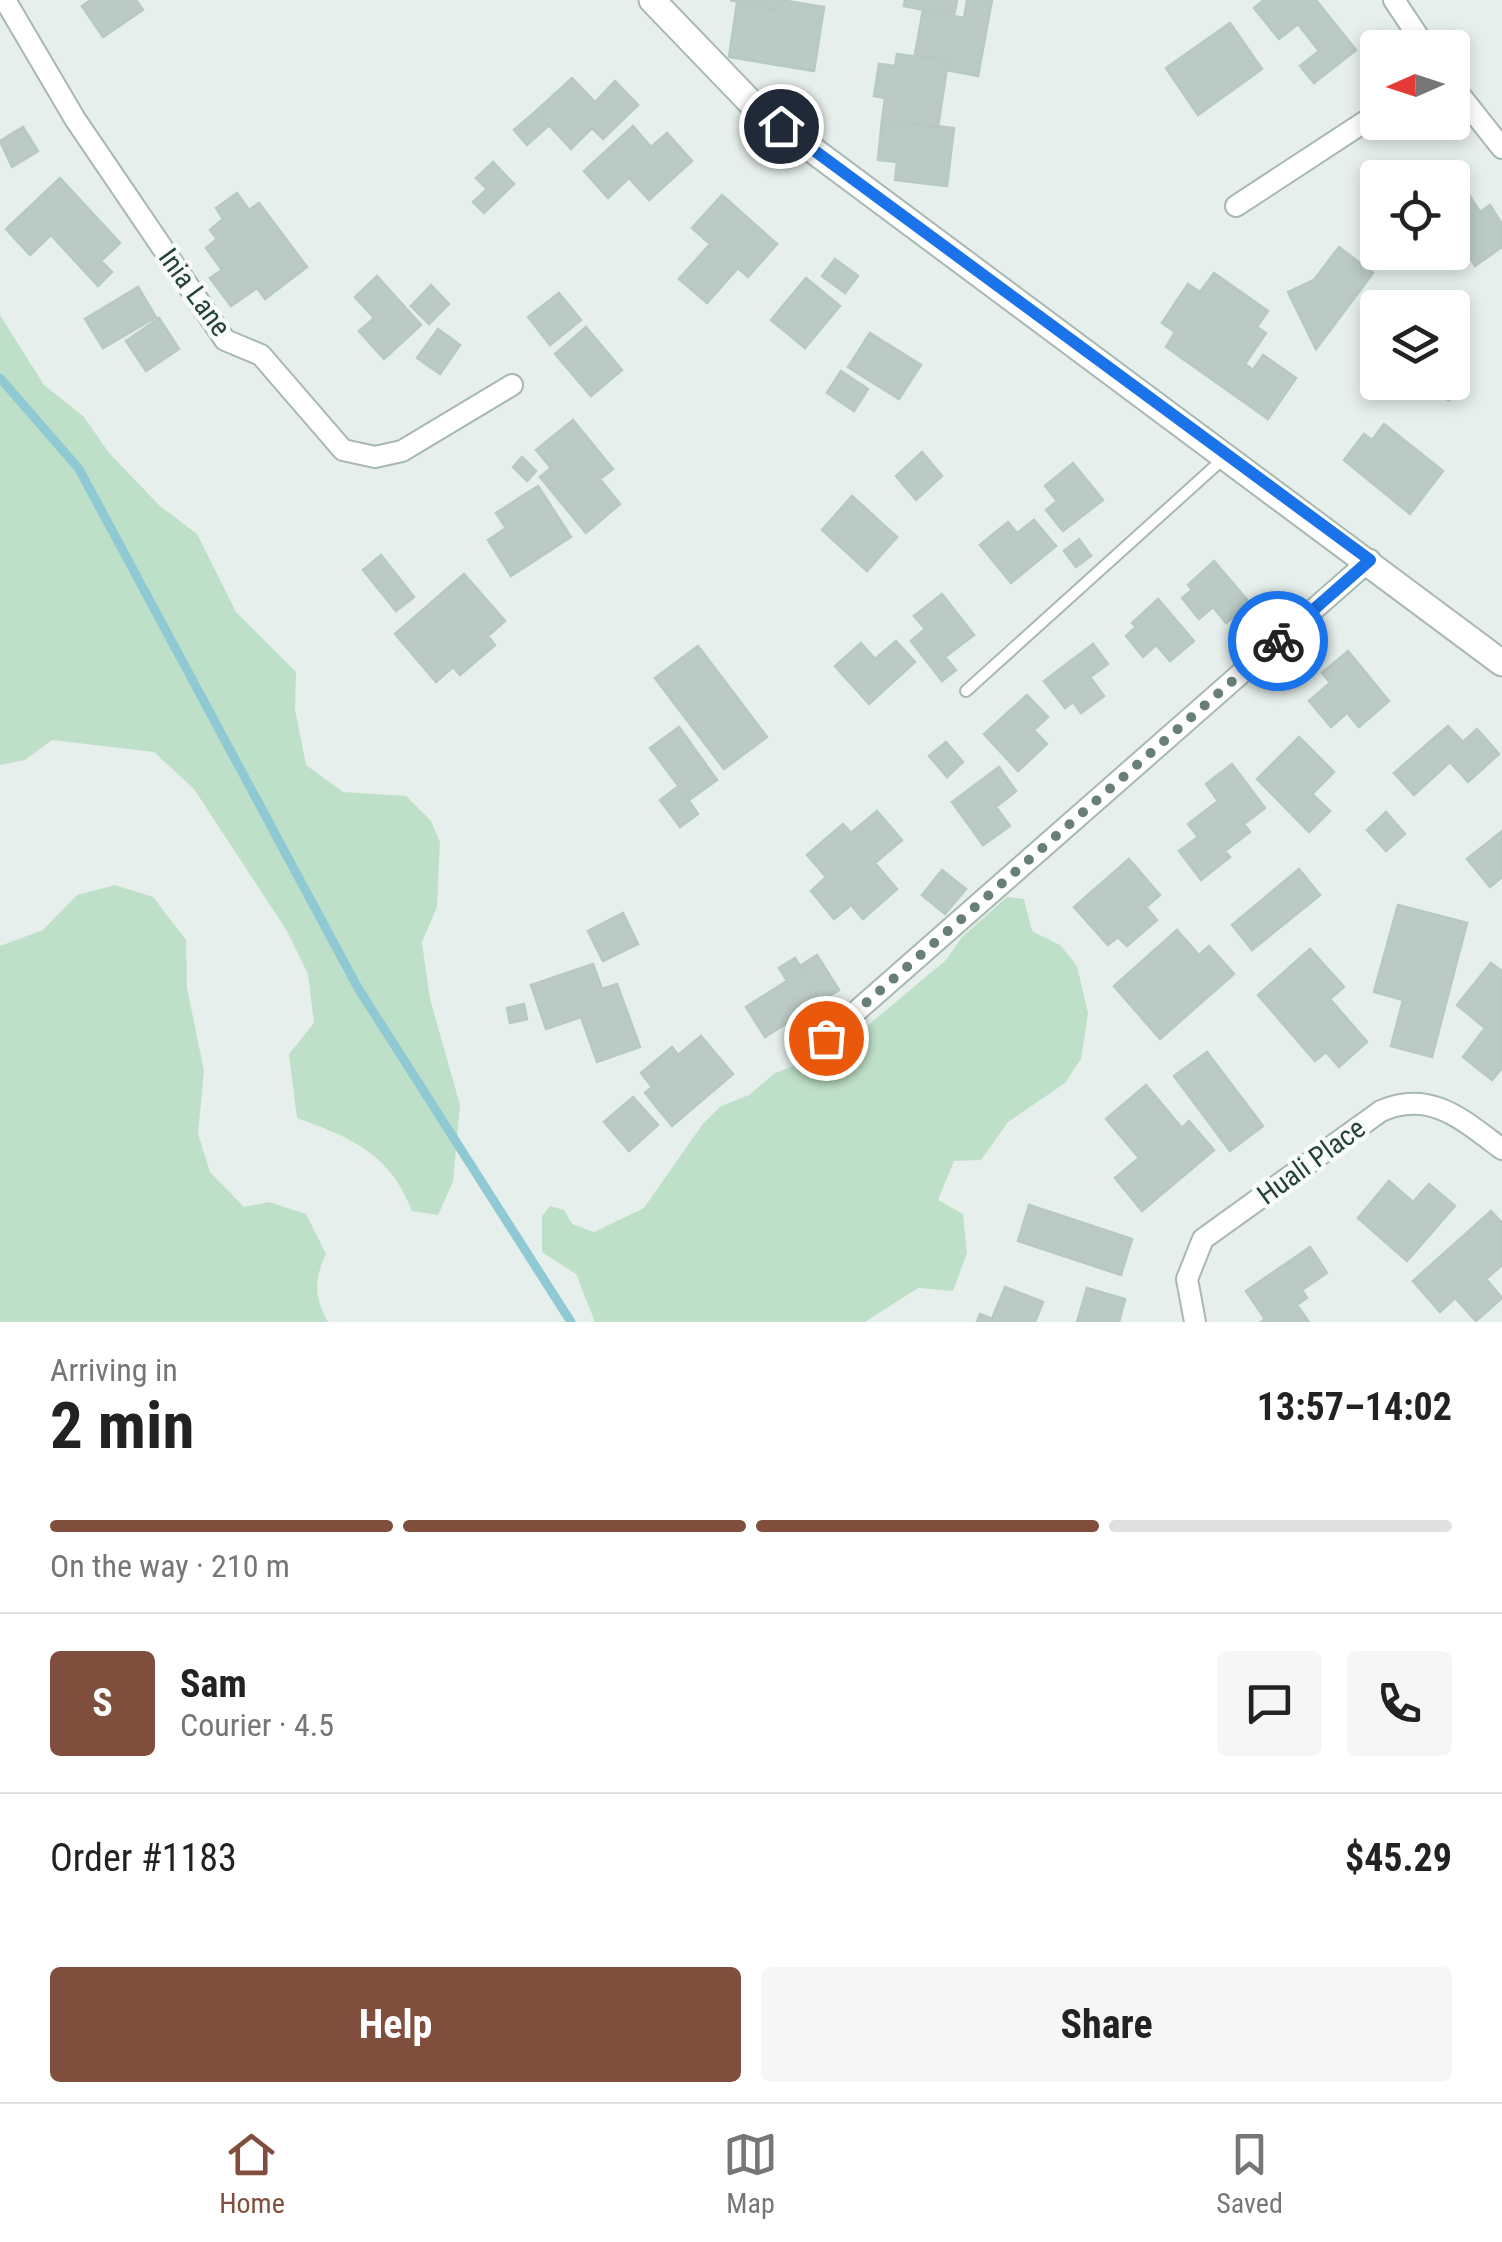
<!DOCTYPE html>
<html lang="en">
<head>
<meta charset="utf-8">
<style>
	body { margin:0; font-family:"Roboto Condensed",sans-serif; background:#f6f6f6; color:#222; height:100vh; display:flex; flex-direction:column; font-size:38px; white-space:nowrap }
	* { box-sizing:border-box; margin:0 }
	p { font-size:32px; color:#767676 }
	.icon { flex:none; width:55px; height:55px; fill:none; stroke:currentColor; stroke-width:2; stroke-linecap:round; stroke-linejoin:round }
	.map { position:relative; height:1322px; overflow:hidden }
	.details { display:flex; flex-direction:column; background:#fff; flex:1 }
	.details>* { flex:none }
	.needle { width:65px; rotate:267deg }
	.controls { position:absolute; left:1360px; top:30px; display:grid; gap:20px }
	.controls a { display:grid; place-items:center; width:110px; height:110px; border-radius:10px; background:#fff; box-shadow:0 5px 15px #0003; font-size:50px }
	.pin { position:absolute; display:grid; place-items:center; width:85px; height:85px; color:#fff; margin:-42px; border:5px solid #fff; border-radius:50%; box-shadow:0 2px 10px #0007 }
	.courier { position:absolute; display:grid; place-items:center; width:100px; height:100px; margin:-50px; border:8px solid #1a73e8; border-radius:50%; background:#fff; color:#222; box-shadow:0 2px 12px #0007 }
	.headline em { font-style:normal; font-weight:700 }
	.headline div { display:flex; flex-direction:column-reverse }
	.headline { display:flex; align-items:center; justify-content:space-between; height:170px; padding:0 50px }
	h1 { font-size:65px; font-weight:700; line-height:75px }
	.bar { display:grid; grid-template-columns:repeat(4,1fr); gap:15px 10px; align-content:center; height:120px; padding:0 50px }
	.bar i { height:12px; border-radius:8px; background:#e0e0e0 }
	.bar .active { background:#804e3d }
	.bar p { grid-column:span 4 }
	.line { display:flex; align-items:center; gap:25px; padding:0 50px; border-top:2px solid #e0e0e0 }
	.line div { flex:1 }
	.round { display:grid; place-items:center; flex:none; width:105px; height:105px; border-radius:10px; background:#f6f6f6 }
	.cta { display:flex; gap:20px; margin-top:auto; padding:20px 50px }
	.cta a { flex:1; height:115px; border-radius:10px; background:#804e3d; color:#fff; font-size:40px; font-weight:700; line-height:115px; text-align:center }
	.cta a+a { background:#f6f6f6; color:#222 }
	.tab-bar { display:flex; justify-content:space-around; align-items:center; height:140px; border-top:2px solid #e0e0e0; background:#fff; font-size:28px; color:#767676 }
	.tab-bar a { display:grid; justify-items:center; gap:5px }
	.tab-bar .active { color:#804e3d }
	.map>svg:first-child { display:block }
	.green { fill:#bfe0c8 }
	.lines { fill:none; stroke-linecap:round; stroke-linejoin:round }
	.stream { stroke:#8ec9d4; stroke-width:9 }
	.building { fill:#bbcac4; stroke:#b8c9c2; stroke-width:2.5 }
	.service-casing { stroke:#a8b8b2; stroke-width:14 }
	.minor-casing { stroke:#a8b8b2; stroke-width:24 }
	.tertiary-casing { stroke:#a8b8b2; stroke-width:29 }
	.service { stroke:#fff; stroke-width:10 }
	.minor { stroke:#fff; stroke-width:20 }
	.tertiary { stroke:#fff; stroke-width:25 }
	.done { stroke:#687f78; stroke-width:10; stroke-dasharray:0 18 }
	.route { stroke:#1a73e8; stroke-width:12 }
	.labels { text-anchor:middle; stroke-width:9; stroke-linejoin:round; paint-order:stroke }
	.street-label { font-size:28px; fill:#24423a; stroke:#f7fbf9 }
</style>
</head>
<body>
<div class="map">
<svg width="1502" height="1322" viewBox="0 0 1502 1322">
	<rect width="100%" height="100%" fill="#e6efeb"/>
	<!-- green -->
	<path class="green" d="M0,315L44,385L84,417L109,453L160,506L197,534L236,612L296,672L295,709L306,765L343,792L406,796L431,821L440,842L437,907L422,942L430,999L460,1105L453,1182L438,1215L412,1211C389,1152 351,1138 297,1118L289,1054L314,1023L308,974L287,931L194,789L154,752L52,740L25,760L0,765Z
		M115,885L153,897L186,940L187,988L204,1071L198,1134L210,1172L244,1207L269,1202L306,1214L326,1254C314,1279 314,1297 328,1322H0V946L43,930L77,895Z
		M1007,897L1024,899L1032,931L1060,945L1077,966L1088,1013L1081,1059L1065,1083L1008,1122L981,1160L954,1161L938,1200L963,1214L967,1253L953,1291L918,1288L865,1322H595L576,1274L542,1252V1216L550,1206L564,1210L572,1224L594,1232L644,1208L702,1125L721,1106L749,1095L775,1073L804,1062L838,1063L867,1026L946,960L962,937Z"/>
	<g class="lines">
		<!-- stream -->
		<path class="stream" d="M0,378L79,469L358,988L571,1322"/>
	</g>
	<!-- building -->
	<path class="building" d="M91,0H136L143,10L103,37L82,6Z
		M730,0H781L776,10Z
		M781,0L824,7L814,71L729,57L737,3L776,10Z
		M905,0H957L954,16L904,6Z
		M967,0H992L978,76L946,70L948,61L915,54L923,10L964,18Z
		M1264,0H1316L1356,50L1314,83L1300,66L1319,51L1298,24L1279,39L1254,8Z
		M1230,23L1262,69L1198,115L1166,68Z
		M897,54L948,61L938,127L882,120L885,98L874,96L879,64L895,66Z
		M572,78L595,102L615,81L638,105L603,139L592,128L571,149L536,111Z
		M536,111L548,126L527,145L514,130Z
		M882,120L954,128L947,186L895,180L897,162L878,160Z
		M633,126L651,147L667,133L692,161L649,200L629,178L608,198L584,171Z
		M23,127L38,151L12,167L0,141Z
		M493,162L514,184L484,213L473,202L487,189L476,178Z
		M60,178L120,243L101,261L112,272L98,286L51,235L30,255L6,229Z
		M1459,179L1480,212L1490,205L1502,224V247L1475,266L1458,240L1452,243V184Z
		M237,193L249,210L259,203L307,267L265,299L257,288L231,306L210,278L222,270L206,248L217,239L210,230L223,219L216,208Z
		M722,195L777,244L748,277L738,268L707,303L679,279L710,244L692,228Z
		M1339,247L1373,273L1316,349L1288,292L1314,280Z
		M835,259L858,276L845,293L822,276Z
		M1214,273L1268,311L1257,327L1266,333L1245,364L1253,370L1263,355L1296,378L1268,419L1166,347L1175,332L1162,323L1188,284L1200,292Z
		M377,276L421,325L384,359L359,331L374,318L355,297Z
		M806,278L840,306L805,348L771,320Z
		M431,285L449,304L429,324L411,306Z
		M138,287L156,317L103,348L85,319Z
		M559,293L581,320L550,345L528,317Z
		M1420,293L1465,307L1452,349V308H1416Z
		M159,318L179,349L146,371L126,341Z
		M586,327L622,370L591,396L555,354Z
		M438,329L460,345L440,374L417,358Z
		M870,333L921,365L899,399L848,367Z
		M1452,360L1460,362L1449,400L1412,388L1414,382H1452Z
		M841,371L868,389L854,411L827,393Z
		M573,420L613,469L600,479L620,504L586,533L540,477L551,468L536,450Z
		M1384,424L1443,471L1410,514L1344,460L1364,434L1372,440Z
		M922,452L942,476L916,500L896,476Z
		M522,457L536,471L527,481L513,467Z
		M1073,463L1103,500L1063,531L1046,510L1057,501L1045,486Z
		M538,486L571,537L511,576L488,540L506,528L496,513Z
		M852,496L897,537L867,571L822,530Z
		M1034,520L1056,546L1011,583L980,545L1008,522L1017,533Z
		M1079,539L1091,556L1076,567L1064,551Z
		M381,555L414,597L396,611L363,570Z
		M1214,561L1250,603L1226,623L1213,607L1199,619L1182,598L1192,590L1188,585Z
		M464,574L505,621L488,636L495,645L460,675L453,667L436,682L395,634Z
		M942,594L974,635L945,657L956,670L942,681L911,641L925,629L914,616Z
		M1158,599L1194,641L1170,661L1156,645L1143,657L1126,636L1136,627L1132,623Z
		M896,641L915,662L869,704L835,666L861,643L875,659Z
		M1093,644L1108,664L1090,677L1104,696L1081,713L1073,702L1065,708L1044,681Z
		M698,646L767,737L724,769L655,678Z
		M1348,651L1389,701L1359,727L1347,713L1331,727L1309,701L1330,683L1322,673Z
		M1027,695L1048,717L1034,730L1047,744L1018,771L984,734Z
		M1448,726L1463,742L1477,729L1499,754L1468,782L1450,762L1414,795L1394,773Z
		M679,727L717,780L689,800L650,748Z
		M1299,737L1334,772L1312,794L1330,811L1309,832L1257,779Z
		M946,742L963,762L947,777L929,756Z
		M1232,764L1265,808L1244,824L1250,832L1225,851L1230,857L1201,880L1179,851L1198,837L1188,824L1218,801L1206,784Z
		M999,767L1016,791L996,807L1010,826L983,845L952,802Z
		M679,786L698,814L680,827L660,800Z
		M877,811L902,840L875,863L897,889L863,919L851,905L834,919L811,891L826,877L807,855L843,824L851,833Z
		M1386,812L1405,834L1386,851L1367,830Z
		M1502,831V877L1490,887L1467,859Z
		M1129,859L1160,895L1146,907L1157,920L1127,946L1118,937L1108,945L1074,907Z
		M1299,869L1320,895L1252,950L1232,925Z
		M942,870L966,889L945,914L922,895Z
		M1398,905L1467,923L1432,1057L1391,1046L1403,1000L1374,992Z
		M623,913L638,944L603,961L588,931Z
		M1177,930L1199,955L1209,946L1234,974L1160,1039L1114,986Z
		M1310,949L1344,987L1330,999L1367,1042L1339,1067L1326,1052L1315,1061L1258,995Z
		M817,955L839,990L821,1001L800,966Z
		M795,958L821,1001L765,1037L746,1007L787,981L779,968Z
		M1491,963L1502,971V1068L1492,1080L1463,1057L1485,1028L1457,1005Z
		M593,964L602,989L617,984L640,1047L597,1062L581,1017L546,1029L531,985Z
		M524,1004L527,1019L510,1023L507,1008Z
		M701,1036L733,1074L672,1126L645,1093L652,1087L641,1073L672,1047L678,1055Z
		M1207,1052L1263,1126L1230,1151L1174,1076Z
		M1146,1085L1182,1128L1189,1121L1214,1150L1142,1211L1115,1178L1139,1158L1106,1119Z
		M633,1097L658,1125L629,1151L604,1122Z
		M1389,1181L1413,1202L1429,1184L1455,1206L1407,1261L1358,1218Z
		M1029,1205L1132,1239L1121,1275L1018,1241Z
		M1491,1211L1502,1223V1265L1486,1279L1502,1298L1476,1321L1455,1298L1440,1312L1413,1281Z
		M1310,1247L1327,1273L1302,1290L1307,1298L1297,1305L1309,1322H1261L1265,1319L1246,1291Z
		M1005,1287L1043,1302L1035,1322H977L980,1314L992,1319Z
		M1087,1288L1125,1299L1119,1322H1077Z"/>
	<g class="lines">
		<defs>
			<path id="service" d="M966,691L1223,459"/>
			<path id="minor" d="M5,0L75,119L225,340L261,355L343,450L375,457L402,451L512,385
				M1394,0L1426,48
				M1452,85L1502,148
				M1236,206L1378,113
				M826,1038L1370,560
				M1195,1322L1187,1279L1203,1239L1381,1111C1431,1089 1464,1121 1502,1149"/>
			<path id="tertiary" d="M652,0L755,107L1502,663"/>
		</defs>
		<!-- service casing -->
		<use href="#service" class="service-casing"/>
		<!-- minor casing -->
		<use href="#minor" class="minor-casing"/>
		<!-- tertiary casing -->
		<use href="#tertiary" class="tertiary-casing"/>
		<!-- service -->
		<use href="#service" class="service"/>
		<!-- minor -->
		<use href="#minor" class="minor"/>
		<!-- tertiary -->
		<use href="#tertiary" class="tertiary"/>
	</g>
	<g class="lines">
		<!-- done -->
		<path class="done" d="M826,1038L1278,641"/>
		<!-- route -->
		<path class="route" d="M781,126L1370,560L1278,641"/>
	</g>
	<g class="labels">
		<!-- street labels -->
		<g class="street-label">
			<text transform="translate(195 292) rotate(54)" y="10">Inia Lane</text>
			<text transform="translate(1311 1161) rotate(-36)" y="10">Huali Place</text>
		</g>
	</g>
</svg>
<div class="controls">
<a><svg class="needle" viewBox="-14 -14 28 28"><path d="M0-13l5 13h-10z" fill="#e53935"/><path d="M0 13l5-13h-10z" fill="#767676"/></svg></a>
<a><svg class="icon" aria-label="locate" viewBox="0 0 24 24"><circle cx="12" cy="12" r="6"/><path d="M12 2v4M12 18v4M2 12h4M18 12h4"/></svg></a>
<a><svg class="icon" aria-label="layers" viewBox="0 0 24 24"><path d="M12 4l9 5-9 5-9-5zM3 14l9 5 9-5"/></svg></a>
</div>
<div class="pin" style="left:826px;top:1038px;background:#ea580c"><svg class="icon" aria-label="bag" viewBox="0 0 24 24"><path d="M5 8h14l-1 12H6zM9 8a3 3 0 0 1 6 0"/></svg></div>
<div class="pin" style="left:781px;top:126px;background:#1f2937"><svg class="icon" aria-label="home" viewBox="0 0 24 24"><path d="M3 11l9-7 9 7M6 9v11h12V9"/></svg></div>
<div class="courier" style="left:1278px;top:641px"><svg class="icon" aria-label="bike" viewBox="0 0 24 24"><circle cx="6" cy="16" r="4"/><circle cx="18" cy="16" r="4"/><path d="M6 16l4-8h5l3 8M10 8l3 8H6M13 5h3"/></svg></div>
</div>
<section class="details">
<div class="headline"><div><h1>2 min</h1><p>Arriving in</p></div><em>13:57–14:02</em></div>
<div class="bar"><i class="active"></i><i class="active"></i><i class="active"></i><i></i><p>On the way · 210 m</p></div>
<div class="line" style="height:180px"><b class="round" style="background:#804e3d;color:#fff">S</b><div><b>Sam</b><p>Courier · 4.5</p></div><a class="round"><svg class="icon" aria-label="chat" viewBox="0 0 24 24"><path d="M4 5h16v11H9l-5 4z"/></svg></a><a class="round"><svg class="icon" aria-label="phone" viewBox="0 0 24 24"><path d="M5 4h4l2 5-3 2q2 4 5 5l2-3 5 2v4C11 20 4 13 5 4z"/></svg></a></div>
<div class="line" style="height:130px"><div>Order #1183</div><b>$45.29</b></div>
<div class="cta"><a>Help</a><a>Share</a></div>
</section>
<nav class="tab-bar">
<a class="active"><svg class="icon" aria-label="home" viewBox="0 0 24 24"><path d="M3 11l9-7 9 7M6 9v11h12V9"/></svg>Home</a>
<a><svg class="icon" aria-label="map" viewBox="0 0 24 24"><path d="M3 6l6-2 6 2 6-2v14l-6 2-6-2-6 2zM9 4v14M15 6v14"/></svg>Map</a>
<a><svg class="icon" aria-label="saved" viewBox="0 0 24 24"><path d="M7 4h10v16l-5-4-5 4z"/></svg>Saved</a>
</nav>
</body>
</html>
